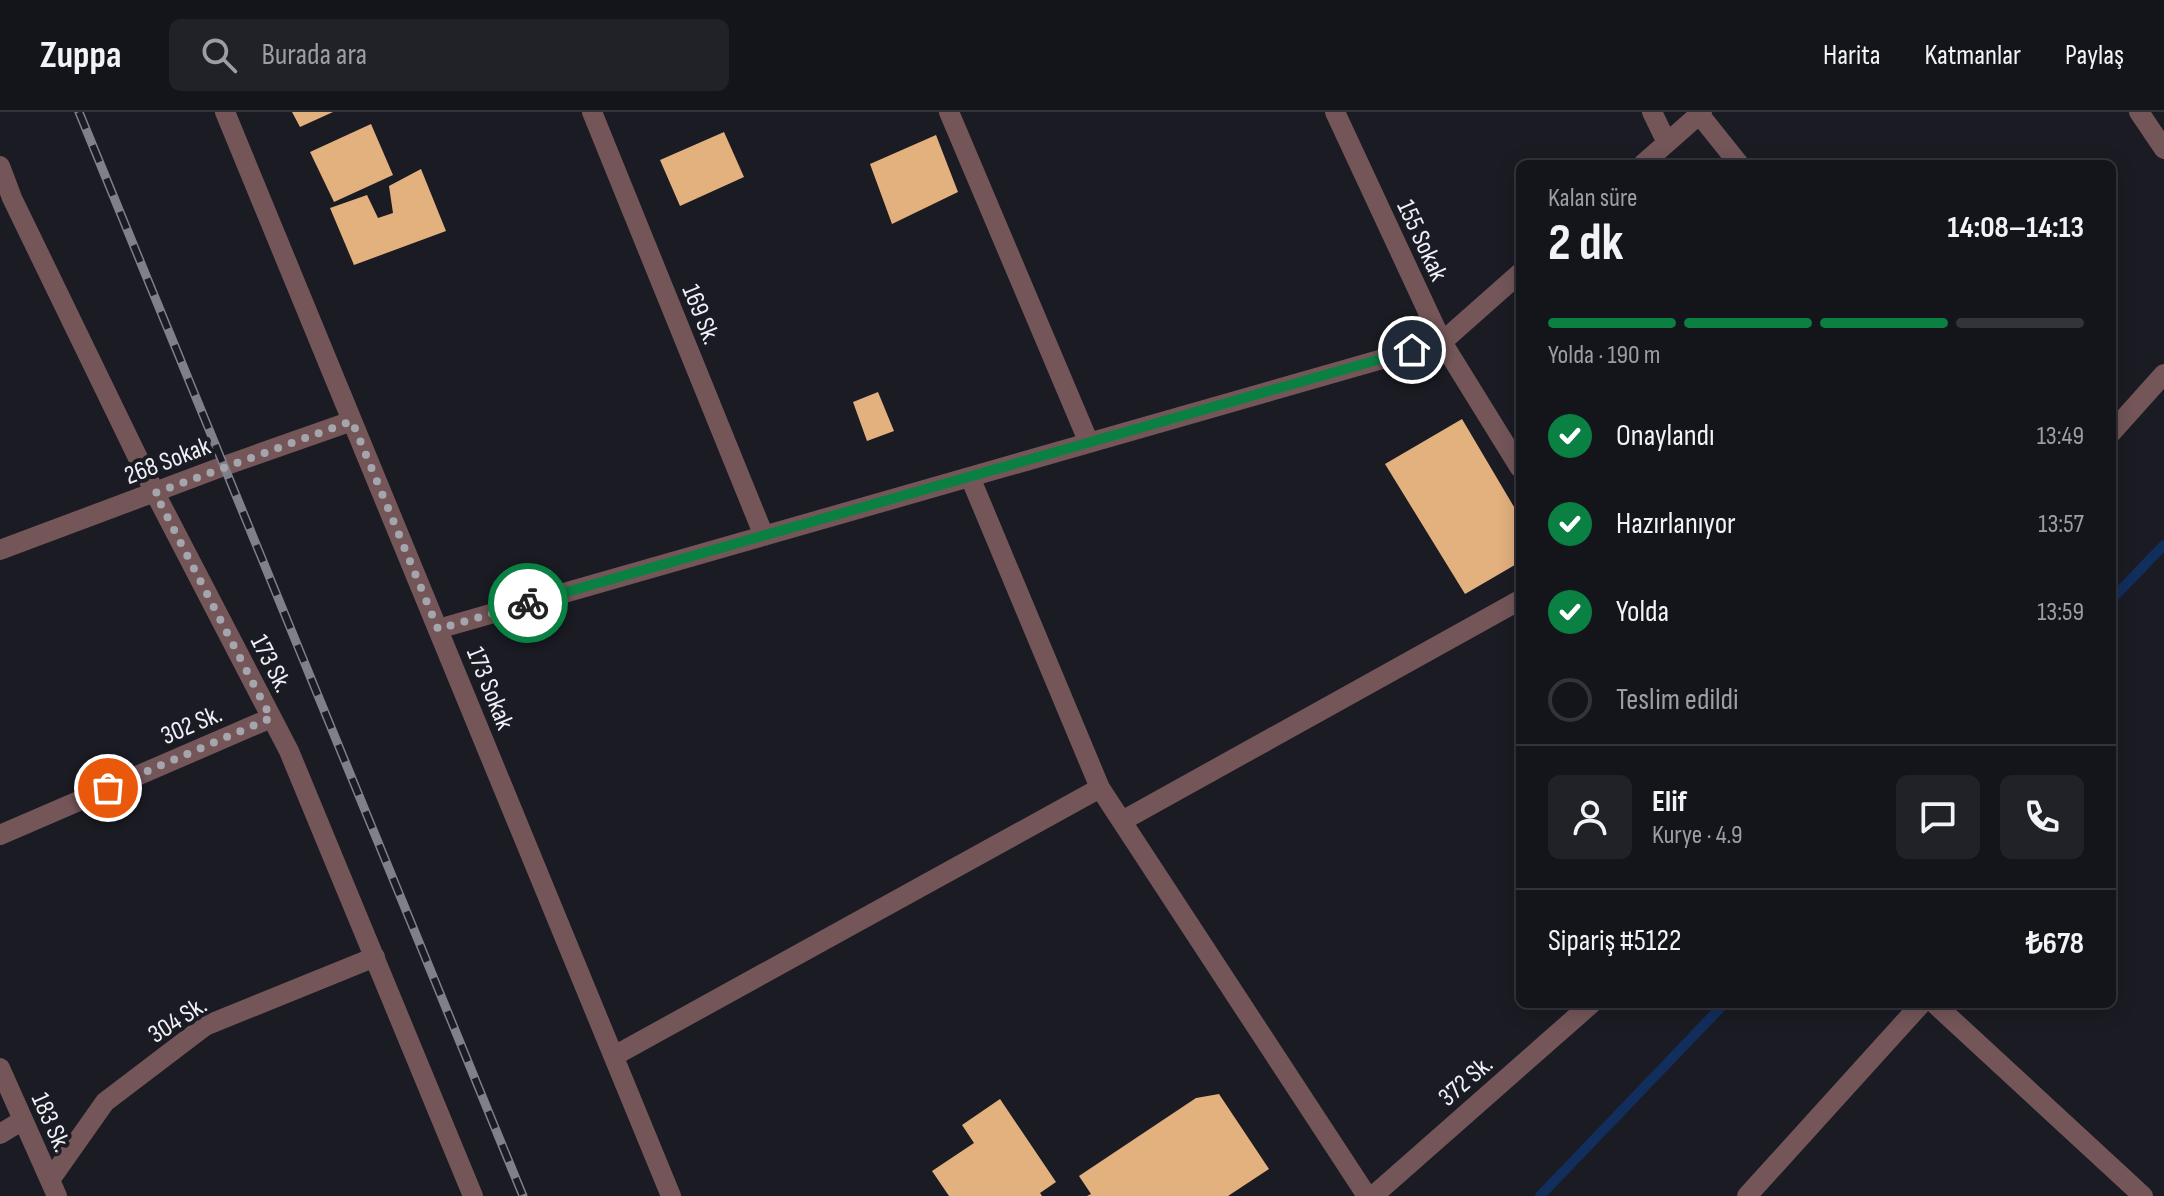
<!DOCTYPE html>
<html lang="tr">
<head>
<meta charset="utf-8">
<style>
	body { margin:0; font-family:"Sofia Sans Condensed",sans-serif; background:#212128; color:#f1f3f6; height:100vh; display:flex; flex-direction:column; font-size:30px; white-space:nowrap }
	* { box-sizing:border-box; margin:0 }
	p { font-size:26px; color:#9d9ea3 }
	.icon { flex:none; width:44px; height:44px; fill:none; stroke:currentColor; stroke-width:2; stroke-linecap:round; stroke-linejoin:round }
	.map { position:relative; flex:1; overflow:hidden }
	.side { position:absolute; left:1516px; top:48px; width:600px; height:848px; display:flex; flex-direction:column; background:#14141b; border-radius:12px; box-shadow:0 4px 20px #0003,0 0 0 2px #33333a }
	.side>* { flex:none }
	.pin { position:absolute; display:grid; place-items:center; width:68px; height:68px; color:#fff; margin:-34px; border:4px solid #fff; border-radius:50%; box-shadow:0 2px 8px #0007 }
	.courier { position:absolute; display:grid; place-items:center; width:80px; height:80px; margin:-40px; border:6px solid #0b8043; border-radius:50%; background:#fff; color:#222; box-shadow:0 2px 10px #0007 }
	.summary em { font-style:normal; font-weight:700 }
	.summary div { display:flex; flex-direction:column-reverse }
	.summary { display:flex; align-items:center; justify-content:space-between; height:136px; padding:0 32px }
	h1 { font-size:52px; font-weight:700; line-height:60px }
	.bar { display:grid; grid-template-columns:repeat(4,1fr); gap:12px 8px; align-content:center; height:96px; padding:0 32px }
	.bar i { height:10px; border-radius:6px; background:#33333a }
	.bar .on { background:#0b8043 }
	.bar p { grid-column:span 4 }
	.line { display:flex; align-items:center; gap:20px; padding:0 32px; border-top:2px solid #33333a }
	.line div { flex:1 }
	.round { display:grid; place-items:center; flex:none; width:84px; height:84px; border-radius:12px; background:#212128 }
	ol { padding:0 32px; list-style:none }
	li { display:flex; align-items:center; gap:24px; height:88px }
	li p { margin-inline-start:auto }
	li .icon { padding:8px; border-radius:50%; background:#0b8043; color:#fff; stroke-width:4 }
	li:last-child { color:#9d9ea3 }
	li i { width:44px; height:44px; border:4px solid #33333a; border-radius:50% }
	header { display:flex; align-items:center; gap:48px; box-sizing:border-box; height:112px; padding:0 40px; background:#14141b; border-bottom:2px solid #33333a }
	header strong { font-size:38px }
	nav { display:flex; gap:44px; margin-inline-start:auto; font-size:28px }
	.search { width:560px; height:72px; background:#212128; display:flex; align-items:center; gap:20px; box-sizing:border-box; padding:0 28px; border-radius:12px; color:#9d9ea3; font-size:30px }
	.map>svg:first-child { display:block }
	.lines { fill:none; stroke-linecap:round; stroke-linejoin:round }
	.stream { stroke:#122e5c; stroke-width:10 }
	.building { fill:#e3b17e }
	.minor { stroke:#745659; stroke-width:20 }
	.rail-casing { stroke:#7f8088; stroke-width:9 }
	.rail { stroke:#1b1b24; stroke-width:6; stroke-dasharray:18; stroke-linecap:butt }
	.done { stroke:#a5a5ad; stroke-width:8; stroke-dasharray:0 14.4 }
	.route { stroke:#0b8043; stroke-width:10 }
	.labels { text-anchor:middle; stroke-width:8; stroke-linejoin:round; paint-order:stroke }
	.street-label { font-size:26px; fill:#eff0f7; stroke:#1b1b24 }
</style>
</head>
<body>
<header>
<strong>Zuppa</strong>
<div class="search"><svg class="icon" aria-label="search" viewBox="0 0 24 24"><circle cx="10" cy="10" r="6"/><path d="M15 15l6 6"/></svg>Burada ara</div>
<nav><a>Harita</a><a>Katmanlar</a><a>Paylaş</a></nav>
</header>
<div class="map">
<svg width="2164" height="1084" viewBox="0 0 2164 1084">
	<rect width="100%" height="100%" fill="#1b1b24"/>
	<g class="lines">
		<!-- stream -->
		<path class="stream" d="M2112,487L2164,433
			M1540,1084L1724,892"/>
	</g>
	<!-- building -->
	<path class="building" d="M292,0H333L300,15Z
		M371,12L393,63L334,90L310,40Z
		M724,20L744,65L680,94L660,48Z
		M936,23L958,80L892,112L870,52Z
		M421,57L446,119L354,153L330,96L367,83L378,106L393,101L389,74Z
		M878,280L894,319L867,329L853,290Z
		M1462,307L1520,405V450L1465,482L1385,352Z
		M1219,982L1269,1057L1228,1084H1087L1091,1082L1079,1064L1196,986Z
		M1000,987L1056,1070L1040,1081L1042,1084H949L932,1059L974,1031L962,1013Z"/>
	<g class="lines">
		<!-- minor -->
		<path class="minor" d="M225,0L671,1084
			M592,0L764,424
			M949,0L1089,331
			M1335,0L1442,230L1520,356
			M1652,0L1667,31
			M2139,0L2164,37
			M1699,2L1739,52
			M1643,52L1702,0
			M0,54L12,86L155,381L289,639L473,1084
			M2112,320L2164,262
			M970,365L1100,676L1367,1084
			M0,438L224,354L352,309
			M438,517L1442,230L1520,161
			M1122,709L1520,488
			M0,723L271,606
			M1935,892L2143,1084
			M614,944L1100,676
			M0,956L57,1084
			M0,1022L23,1008
			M50,1068L105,990L205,914L375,845
			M1373,1084L1591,892
			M1747,1084L1921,892"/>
		<defs>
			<path id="rail" d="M79,0L523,1084"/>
		</defs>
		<!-- rail casing -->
		<use href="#rail" class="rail-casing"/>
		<!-- rail -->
		<use href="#rail" class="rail"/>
	</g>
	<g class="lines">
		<!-- done -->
		<path class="done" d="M108,676L271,606L155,381L352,309L438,517L528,491"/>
		<!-- route -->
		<path class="route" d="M528,491L1412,238"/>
	</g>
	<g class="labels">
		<!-- street labels -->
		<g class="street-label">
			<text transform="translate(1423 128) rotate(65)" y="9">155 Sokak</text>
			<text transform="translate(702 202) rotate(68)" y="9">169 Sk.</text>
			<text transform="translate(167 348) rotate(-21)" y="9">268 Sokak</text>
			<text transform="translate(272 551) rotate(63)" y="9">173 Sk.</text>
			<text transform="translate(491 576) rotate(68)" y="9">173 Sokak</text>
			<text transform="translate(191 612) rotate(-23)" y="9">302 Sk.</text>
			<text transform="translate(177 907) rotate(-33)" y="9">304 Sk.</text>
			<text transform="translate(1465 968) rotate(-41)" y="9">372 Sk.</text>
			<text transform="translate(52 1010) rotate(66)" y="9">183 Sk.</text>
		</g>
	</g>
</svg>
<div class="pin" style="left:108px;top:676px;background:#ea580c"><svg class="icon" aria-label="bag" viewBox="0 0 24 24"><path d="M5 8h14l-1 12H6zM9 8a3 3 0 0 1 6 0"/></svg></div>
<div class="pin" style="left:1412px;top:238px;background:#1f2937"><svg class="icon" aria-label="home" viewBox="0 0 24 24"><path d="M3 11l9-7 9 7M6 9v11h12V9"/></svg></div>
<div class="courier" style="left:528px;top:491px"><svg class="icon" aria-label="bike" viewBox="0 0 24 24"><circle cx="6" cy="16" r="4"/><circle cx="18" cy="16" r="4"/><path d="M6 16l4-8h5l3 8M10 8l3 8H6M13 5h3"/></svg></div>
<section class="side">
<div class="summary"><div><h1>2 dk</h1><p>Kalan süre</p></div><em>14:08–14:13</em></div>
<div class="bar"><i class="on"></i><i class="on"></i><i class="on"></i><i></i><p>Yolda · 190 m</p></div>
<ol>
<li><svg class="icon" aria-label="check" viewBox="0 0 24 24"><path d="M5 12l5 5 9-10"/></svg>Onaylandı<p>13:49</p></li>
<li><svg class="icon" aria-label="check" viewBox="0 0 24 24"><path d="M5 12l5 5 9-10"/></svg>Hazırlanıyor<p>13:57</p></li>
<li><svg class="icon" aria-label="check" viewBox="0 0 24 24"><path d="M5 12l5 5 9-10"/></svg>Yolda<p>13:59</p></li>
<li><i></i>Teslim edildi</li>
</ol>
<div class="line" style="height:144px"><a class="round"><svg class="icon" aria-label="person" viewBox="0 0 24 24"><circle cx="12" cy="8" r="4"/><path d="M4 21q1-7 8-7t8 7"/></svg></a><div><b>Elif</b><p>Kurye · 4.9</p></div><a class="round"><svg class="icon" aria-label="chat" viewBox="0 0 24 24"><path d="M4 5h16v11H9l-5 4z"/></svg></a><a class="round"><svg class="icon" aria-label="phone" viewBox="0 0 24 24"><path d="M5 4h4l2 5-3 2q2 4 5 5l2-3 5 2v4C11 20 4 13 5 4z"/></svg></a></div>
<div class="line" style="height:104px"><div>Sipariş #5122</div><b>₺678</b></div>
</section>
</div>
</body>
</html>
